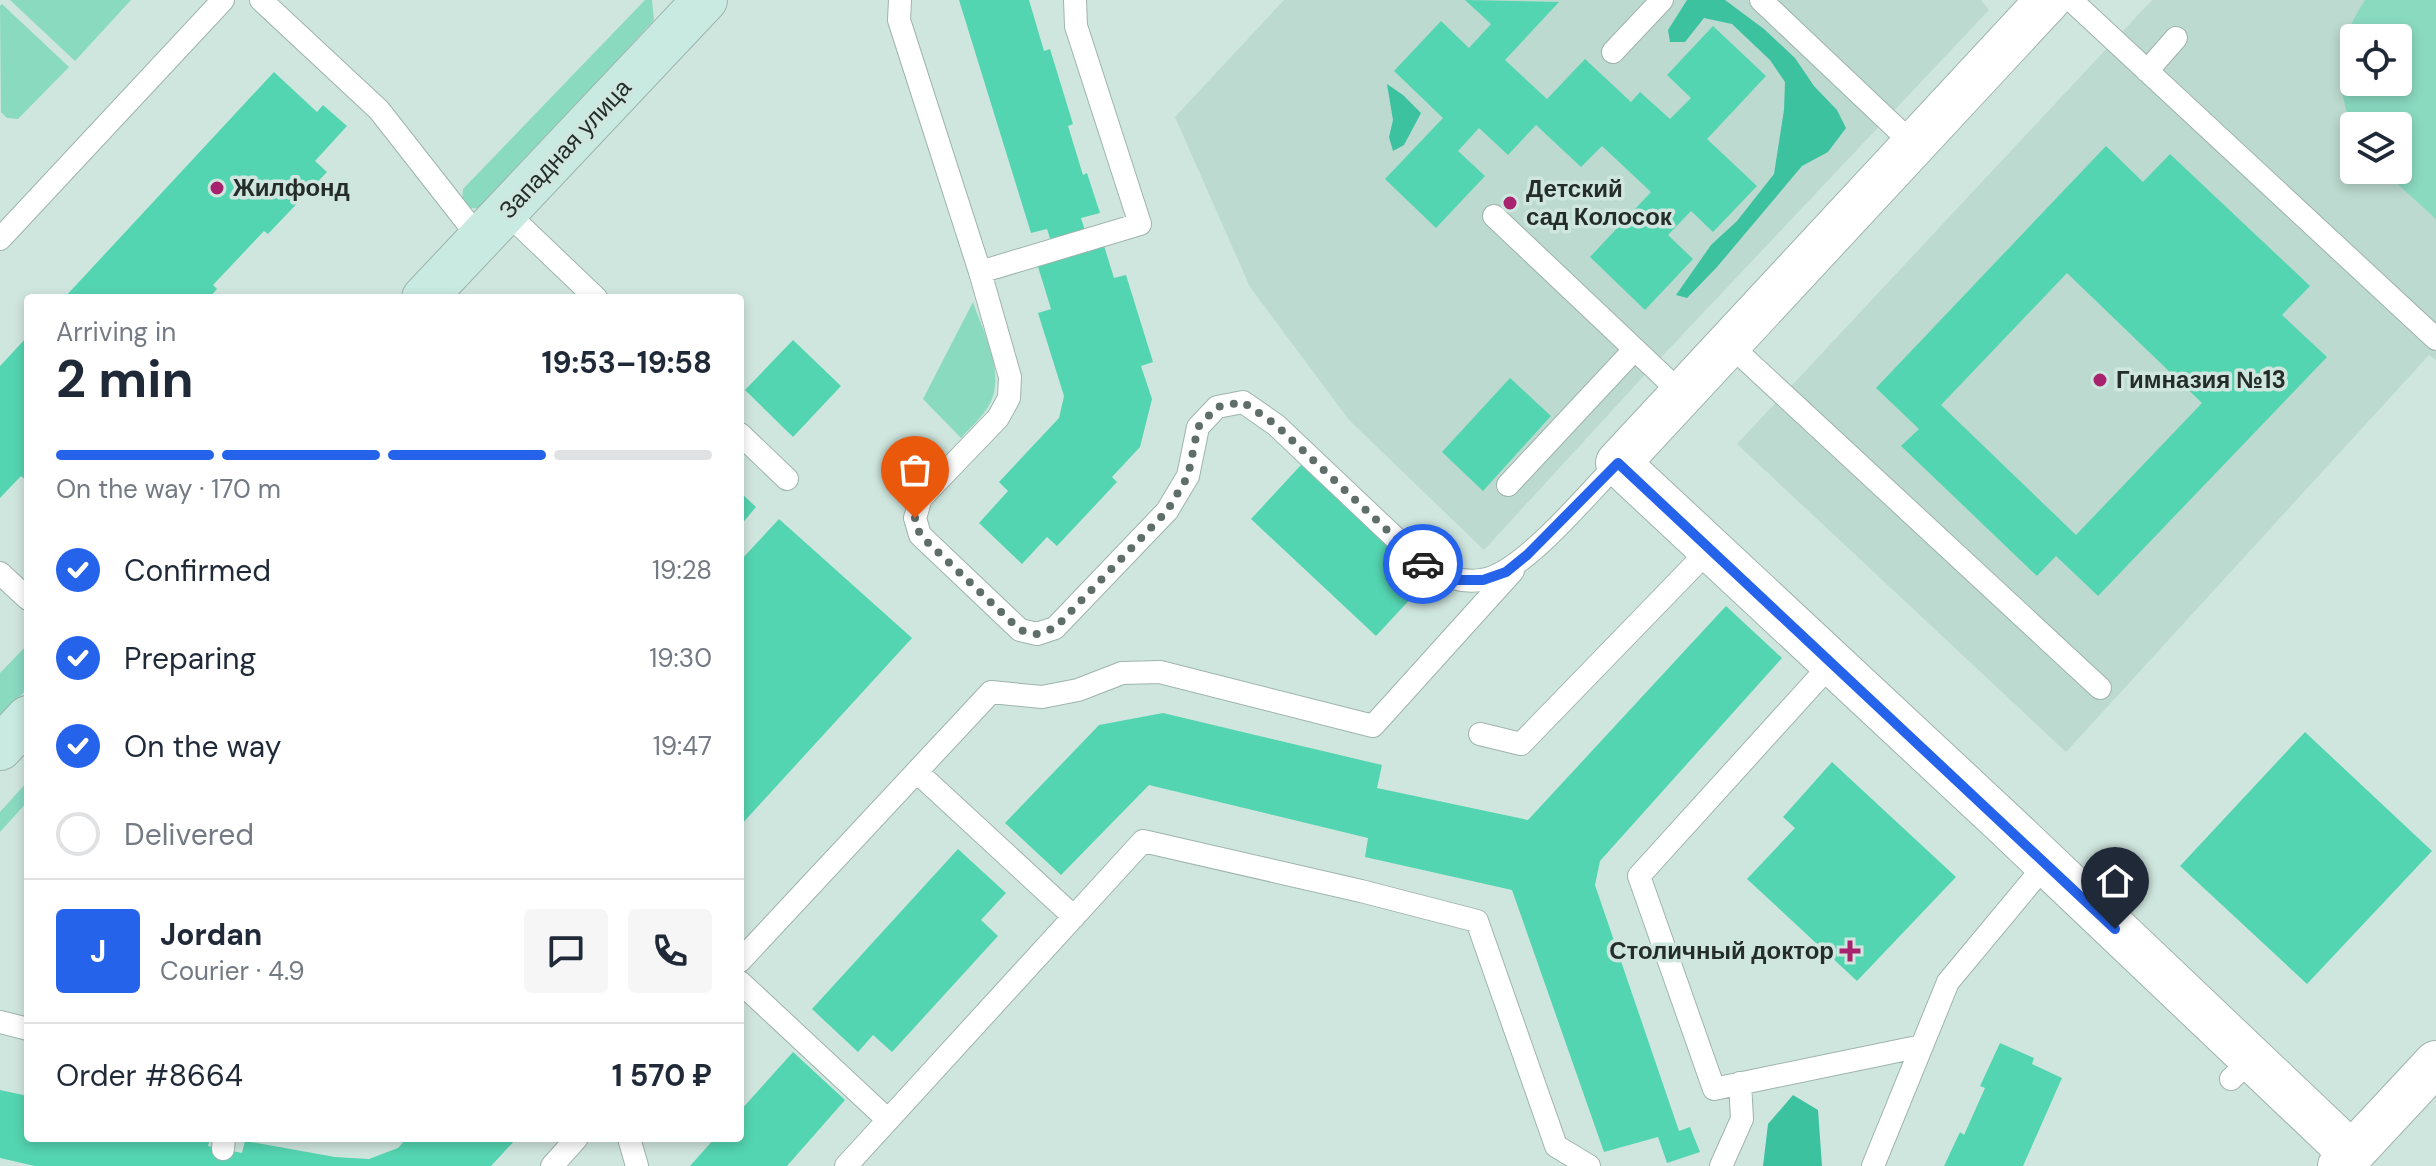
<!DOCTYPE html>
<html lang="en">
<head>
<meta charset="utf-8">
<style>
	body { margin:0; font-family:"DM Sans",sans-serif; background:#f6f6f7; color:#1f2937; height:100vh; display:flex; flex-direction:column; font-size:30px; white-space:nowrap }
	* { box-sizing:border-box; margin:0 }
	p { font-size:26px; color:#747a83 }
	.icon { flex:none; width:44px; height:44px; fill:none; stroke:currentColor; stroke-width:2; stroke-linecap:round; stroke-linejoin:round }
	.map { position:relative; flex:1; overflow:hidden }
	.side { position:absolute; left:24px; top:294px; width:720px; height:848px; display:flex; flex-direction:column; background:#fff; border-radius:8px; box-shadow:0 4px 12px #0003 }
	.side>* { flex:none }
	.buttons { position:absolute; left:2340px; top:24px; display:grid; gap:16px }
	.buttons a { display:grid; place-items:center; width:72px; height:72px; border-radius:8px; background:#fff; box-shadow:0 4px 12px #0003; font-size:40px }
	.pin { position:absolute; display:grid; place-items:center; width:68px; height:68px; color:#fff; margin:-82px -34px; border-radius:50% 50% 50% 0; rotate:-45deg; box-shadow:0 0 8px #0007 }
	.pin .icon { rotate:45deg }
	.courier { position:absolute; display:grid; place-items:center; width:80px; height:80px; margin:-40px; border:6px solid #2563eb; border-radius:50%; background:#fff; color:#222; box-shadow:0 2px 10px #0007 }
	.headline em { font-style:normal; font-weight:700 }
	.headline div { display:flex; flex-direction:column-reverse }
	.headline { display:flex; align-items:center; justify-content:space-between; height:136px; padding:0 32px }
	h1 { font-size:52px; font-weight:700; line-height:60px }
	.bar { display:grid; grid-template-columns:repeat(4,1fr); gap:12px 8px; align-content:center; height:96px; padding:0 32px }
	.bar i { height:10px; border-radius:6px; background:#e0e1e3 }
	.bar .current { background:#2563eb }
	.bar p { grid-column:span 4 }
	.line { display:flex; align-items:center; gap:20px; padding:0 32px; border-top:2px solid #e0e1e3 }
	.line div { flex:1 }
	.round { display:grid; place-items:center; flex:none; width:84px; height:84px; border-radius:8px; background:#f6f6f7 }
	ol { padding:0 32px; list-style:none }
	li { display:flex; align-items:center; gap:24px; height:88px }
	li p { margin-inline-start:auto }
	li .icon { padding:8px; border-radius:50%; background:#2563eb; color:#fff; stroke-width:4 }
	li:last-child { color:#747a83 }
	li i { width:44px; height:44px; border:4px solid #e0e1e3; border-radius:50% }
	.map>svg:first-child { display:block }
	.built { fill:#bcdacf; fill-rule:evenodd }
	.green { fill:#8adac0; fill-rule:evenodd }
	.forest { fill:#3cc29f }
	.building { fill:#54d5b1; fill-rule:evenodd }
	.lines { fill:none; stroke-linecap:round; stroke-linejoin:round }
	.lane-casing { stroke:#9eb4ac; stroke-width:24 }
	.street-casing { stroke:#9eb4ac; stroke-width:46 }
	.secondary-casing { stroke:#9eb4ac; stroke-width:46 }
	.lane { stroke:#fff; stroke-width:22 }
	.street { stroke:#fff; stroke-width:44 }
	.secondary { stroke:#c9eae0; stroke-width:44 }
	.done { stroke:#606e69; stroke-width:8; stroke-dasharray:0 14.4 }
	.route { stroke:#2563eb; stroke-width:10 }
	.poi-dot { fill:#a7236d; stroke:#cfe6de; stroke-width:3 }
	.labels { text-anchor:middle; stroke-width:7; stroke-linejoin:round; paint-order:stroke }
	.street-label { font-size:24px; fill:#252d2a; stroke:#cfe6de }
	.poi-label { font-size:24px; font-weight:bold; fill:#252d2a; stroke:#cfe6de; text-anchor:start }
</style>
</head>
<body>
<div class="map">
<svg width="2436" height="1166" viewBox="0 0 2436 1166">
	<rect width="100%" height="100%" fill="#cfe6de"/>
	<!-- built -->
	<path class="built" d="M1284,0H1981L1989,10L1652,367L1484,550L1349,420L1250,287L1175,117Z
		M2152,0H2436V360L2429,355L2066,752L1737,444ZM2354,38H2398V82H2354ZM2354,126H2398V170H2354Z"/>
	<!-- green -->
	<path class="green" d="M10,0H131L75,61Z
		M645,0H652L654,20L481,209L471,208L462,202L463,189Z
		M2365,0H2436V219L2382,170H2398V126H2354V134C2335,81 2333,49 2365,0ZM2354,38H2398V82H2354Z
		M2,4L69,67L18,119L7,118L1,112L0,6Z
		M973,302C984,335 1009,378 986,410C979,420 969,429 961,438L923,399Z
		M28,644V688L0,717V673Z
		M28,781V801L0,832V812Z"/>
	<!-- forest -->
	<path class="forest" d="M1687,0H1725L1764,29L1795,58L1814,86L1837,110L1846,128L1828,152L1802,166L1717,267L1687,298L1676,295L1711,245L1737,221L1774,174L1784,110L1785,82L1770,60L1732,24L1704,18L1685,42H1670L1668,30Z
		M1387,84L1403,95L1421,113L1404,145L1393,151L1389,137L1393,120Z
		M1793,1095L1818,1110L1822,1166H1763L1768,1124Z"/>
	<!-- building -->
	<path class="building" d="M959,0H1029L1044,51L1050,49L1073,124L1068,126L1083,175L1087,173L1100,213L1081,218L1088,240L1101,236L1114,278L1126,275L1153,362L1141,366L1152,399L1140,447L1112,477L1117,482L1057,546L1047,537L1022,564L979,523L1008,491L999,482L1059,418L1064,396L1038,313L1051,309L1035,257L1054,251L1047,229L1031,233Z
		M1465,0L1559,2L1505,60L1547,99L1585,59L1631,102L1640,92L1670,119L1691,98L1667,75L1713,26L1766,76L1707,139L1757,186L1713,232L1691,211L1668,235L1693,259L1645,310L1590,257L1651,192L1602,146L1581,167L1536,125L1508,155L1479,128L1458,151L1485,176L1436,228L1385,179L1443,118L1394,71L1441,21L1469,48L1491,24Z
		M274,72L317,112L323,105L347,126L315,161L327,172L268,234L264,231L213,285L217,289L209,298H64Z
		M2106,146L2143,182L2170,154L2310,286L2282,315L2327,357L2098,596L2056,556L2037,576L1901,446L1919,429L1876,388ZM2067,273L2202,403L2076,535L1941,405Z
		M28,336V482L21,476L0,498V366Z
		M793,340L841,386L793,437L745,390Z
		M1510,378L1551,416L1483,491L1442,452Z
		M1301,465L1427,581L1376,636L1251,519Z
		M740,492L756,507L740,526Z
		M779,519L912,638L740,826V561Z
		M1726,606L1782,658L1600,861L1595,885L1679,1131L1690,1127L1700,1152L1667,1163L1658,1137L1604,1152L1512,890L1365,857L1368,838L1149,785L1061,875L1005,823L1099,725L1163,713L1382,765L1377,788L1528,820Z
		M2305,732L2432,851L2307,984L2180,866Z
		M1832,762L1956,877L1857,981L1747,879L1795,828L1783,817Z
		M958,849L1006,893L981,920L998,936L892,1052L873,1035L858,1052L812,1009Z
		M2000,1043L2034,1058L2032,1064L2062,1078L2023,1166H1944L1960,1132L1964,1135L1985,1088L1980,1086Z
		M793,1052L845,1100L787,1166H690L715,1138H740V1111Z
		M0,1090L28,1096V1138H210L208,1146L242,1153L245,1141L335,1157L369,1159L398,1148L407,1138H517L491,1166H35L0,1158Z"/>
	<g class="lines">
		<defs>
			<path id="lane" d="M261,0L379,110L480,239
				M900,0L899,20L980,272L1010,377L1009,398L998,418L921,498L915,518L920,535L1020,630L1037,634L1055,628L1167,511L1188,476L1198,427L1217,407L1243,402L1276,425L1427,568C1445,576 1461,583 1481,580C1521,576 1588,493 1618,463
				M1761,0L1914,145
				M2071,0L2436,339
				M1613,52L1662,0
				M2147,71L2176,38
				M506,212L596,298
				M1494,216L1681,393
				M0,239L223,0
				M980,272L1140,224L1076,26L1075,0
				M1729,344L2100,688
				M740,434L787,479
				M1508,485L1634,350
				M0,573L28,599
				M1833,662L1639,876L1714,1089L1922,1046
				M1480,734L1521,744L1710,549
				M917,772L1074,917
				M740,961L991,692L1042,697L1078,690L1122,673L1160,672L1373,726L1513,571
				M740,982L888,1120
				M0,1022L28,1029
				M2231,1079L2251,1059
				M629,1138L637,1166
				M223,1149L224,1138
				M552,1166L577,1138
				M846,1166L1143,841L1361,891L1477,921L1556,1146L1589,1166
				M1721,1166L1742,1119L1740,1083
				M1873,1166L1948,982L2046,864"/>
			<path id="street" d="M2048,0L1618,463L2005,824L2352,1154
				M2340,1166L2436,1063"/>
			<path id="secondary" d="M424,298L705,0
				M0,748L28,718"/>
		</defs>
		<!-- lane casing -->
		<use href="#lane" class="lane-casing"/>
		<!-- street casing -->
		<use href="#street" class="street-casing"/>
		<!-- secondary casing -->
		<use href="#secondary" class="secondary-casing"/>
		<!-- lane -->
		<use href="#lane" class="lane"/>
		<!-- street -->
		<use href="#street" class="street"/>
		<!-- secondary -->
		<use href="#secondary" class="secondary"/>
	</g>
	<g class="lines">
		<!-- done -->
		<path class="done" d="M915,518L920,535L1020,630L1037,634L1055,628L1167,511L1188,476L1198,427L1217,407L1243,402L1276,425L1423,564"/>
		<!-- route -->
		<path class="route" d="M1423,564L1454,580H1483L1506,572L1527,555L1618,463L2115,929"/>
	</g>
	<!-- markers -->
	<g class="poi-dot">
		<circle cx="217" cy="188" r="8"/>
		<circle cx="1510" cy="203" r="8"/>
		<circle cx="2100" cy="380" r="8"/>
		<path d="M1846 939h8v8h8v8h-8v8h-8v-8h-8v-8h8z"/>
	</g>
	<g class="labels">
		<!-- street labels -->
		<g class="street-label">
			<text transform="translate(565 149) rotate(-47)" y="8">Западная улица</text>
		</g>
		<!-- poi labels -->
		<g class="poi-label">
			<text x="233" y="196">Жилфонд</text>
			<text x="1526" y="197">Детский<tspan x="1526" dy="28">сад Колосок</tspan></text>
			<text x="2116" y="388">Гимназия №13</text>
			<text x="1834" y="959" text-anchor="end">Столичный доктор</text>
		</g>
	</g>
</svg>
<div class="buttons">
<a><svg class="icon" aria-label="locate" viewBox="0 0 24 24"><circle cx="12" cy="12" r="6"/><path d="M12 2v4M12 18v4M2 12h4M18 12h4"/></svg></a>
<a><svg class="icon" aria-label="layers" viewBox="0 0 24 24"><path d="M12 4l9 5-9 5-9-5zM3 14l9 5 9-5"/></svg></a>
</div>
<div class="pin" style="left:915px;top:518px;background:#ea580c"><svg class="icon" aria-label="bag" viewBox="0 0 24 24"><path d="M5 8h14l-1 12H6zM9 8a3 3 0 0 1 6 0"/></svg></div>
<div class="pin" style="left:2115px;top:929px;background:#1f2937"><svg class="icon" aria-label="home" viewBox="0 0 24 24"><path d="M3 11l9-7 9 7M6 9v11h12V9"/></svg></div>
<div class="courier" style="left:1423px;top:564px"><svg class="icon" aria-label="car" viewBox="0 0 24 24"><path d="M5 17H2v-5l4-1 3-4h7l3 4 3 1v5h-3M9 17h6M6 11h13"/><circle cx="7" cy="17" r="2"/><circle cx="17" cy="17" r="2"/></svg></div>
<section class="side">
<div class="headline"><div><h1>2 min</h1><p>Arriving in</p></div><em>19:53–19:58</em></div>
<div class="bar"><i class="current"></i><i class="current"></i><i class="current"></i><i></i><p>On the way · 170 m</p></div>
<ol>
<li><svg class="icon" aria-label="check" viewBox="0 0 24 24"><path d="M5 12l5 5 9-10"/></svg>Confirmed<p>19:28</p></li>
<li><svg class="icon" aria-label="check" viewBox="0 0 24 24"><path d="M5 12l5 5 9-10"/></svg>Preparing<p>19:30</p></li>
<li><svg class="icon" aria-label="check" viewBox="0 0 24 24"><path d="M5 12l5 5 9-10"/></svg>On the way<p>19:47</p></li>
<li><i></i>Delivered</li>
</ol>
<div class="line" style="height:144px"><b class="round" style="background:#2563eb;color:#fff">J</b><div><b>Jordan</b><p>Courier · 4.9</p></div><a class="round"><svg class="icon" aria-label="chat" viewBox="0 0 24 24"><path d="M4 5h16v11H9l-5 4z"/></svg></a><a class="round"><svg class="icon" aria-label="phone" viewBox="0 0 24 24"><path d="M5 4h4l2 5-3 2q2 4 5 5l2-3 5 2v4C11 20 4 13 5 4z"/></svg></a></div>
<div class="line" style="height:104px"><div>Order #8664</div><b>1 570 ₽</b></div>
</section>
</div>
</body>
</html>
